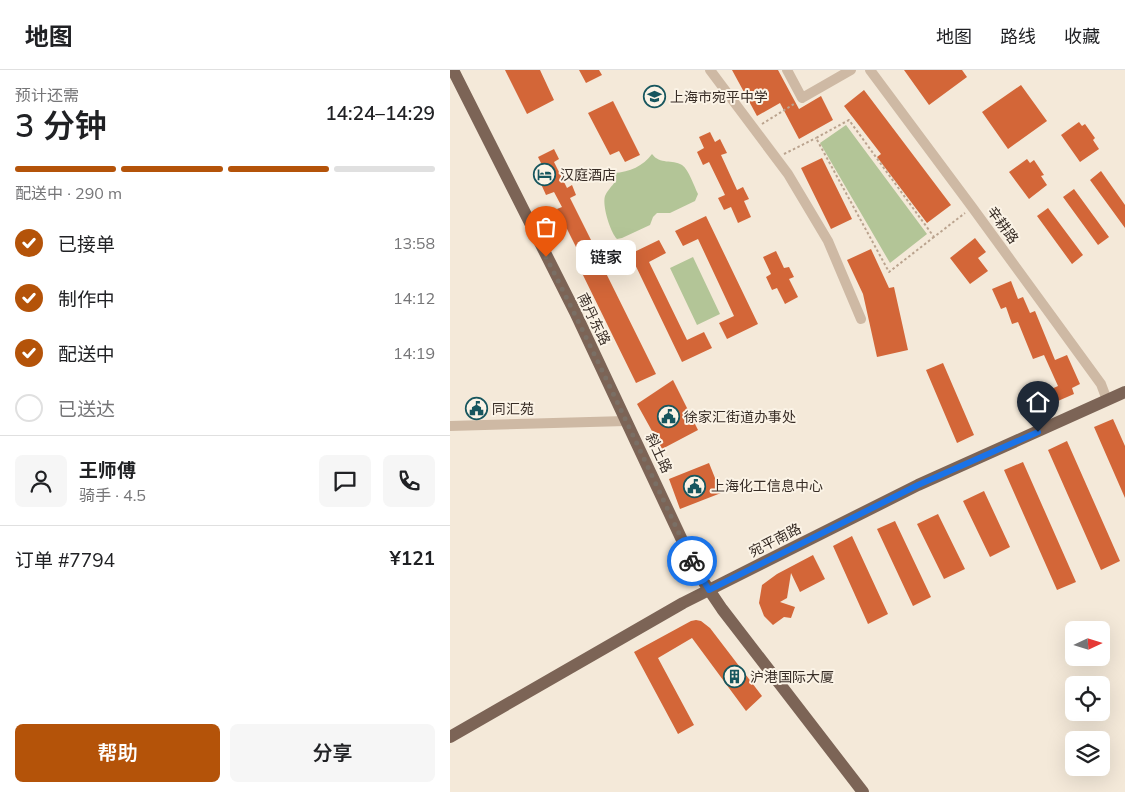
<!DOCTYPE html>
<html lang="zh">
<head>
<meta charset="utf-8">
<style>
	body { margin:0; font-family:Mulish,"Noto Sans SC",sans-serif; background:#f6f6f6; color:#202124; height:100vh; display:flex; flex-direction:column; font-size:19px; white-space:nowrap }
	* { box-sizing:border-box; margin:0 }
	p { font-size:16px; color:#757577 }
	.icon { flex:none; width:28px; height:28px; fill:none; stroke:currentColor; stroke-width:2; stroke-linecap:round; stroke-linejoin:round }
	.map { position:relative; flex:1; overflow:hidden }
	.sheet { display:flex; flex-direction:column; background:#fff; width:450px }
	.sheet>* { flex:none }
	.needle { width:32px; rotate:86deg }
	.controls { position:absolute; left:615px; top:551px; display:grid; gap:10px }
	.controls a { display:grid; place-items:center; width:45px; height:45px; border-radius:8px; background:#fff; box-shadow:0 5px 20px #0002; font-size:25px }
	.pin { position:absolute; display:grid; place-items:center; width:42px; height:42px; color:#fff; margin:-51px -21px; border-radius:50% 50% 50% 0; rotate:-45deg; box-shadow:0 0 5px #0007 }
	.pin .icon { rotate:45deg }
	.courier { position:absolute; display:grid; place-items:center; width:50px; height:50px; margin:-25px; border:4px solid #1a73e8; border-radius:50%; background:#fff; color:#222; box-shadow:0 1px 6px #0007 }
	.bubble { position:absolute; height:35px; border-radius:8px; background:#fff; box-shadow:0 5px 20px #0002; font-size:16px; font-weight:600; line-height:35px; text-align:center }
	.summary em { font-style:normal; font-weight:600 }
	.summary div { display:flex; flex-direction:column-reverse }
	.summary { display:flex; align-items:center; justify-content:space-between; height:85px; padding:0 15px }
	h1 { font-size:32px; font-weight:600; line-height:38px }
	.bar { display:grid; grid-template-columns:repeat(4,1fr); gap:8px 5px; align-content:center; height:60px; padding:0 15px }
	.bar i { height:6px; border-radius:4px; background:#e0e0e0 }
	.bar .selected { background:#b45309 }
	.bar p { grid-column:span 4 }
	.line { display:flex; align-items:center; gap:12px; padding:0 15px; border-top:1px solid #e0e0e0 }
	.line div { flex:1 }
	.round { display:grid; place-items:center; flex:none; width:52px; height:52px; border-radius:8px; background:#f6f6f6 }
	ol { padding:0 15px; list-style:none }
	li { display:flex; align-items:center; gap:15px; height:55px }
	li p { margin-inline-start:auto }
	li .icon { padding:5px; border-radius:50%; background:#b45309; color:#fff; stroke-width:4 }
	li:last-child { color:#757577 }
	li i { width:28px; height:28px; border:2px solid #e0e0e0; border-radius:50% }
	.primary-button { display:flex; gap:10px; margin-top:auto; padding:10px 15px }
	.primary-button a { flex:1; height:58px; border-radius:8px; background:#b45309; color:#fff; font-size:20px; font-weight:600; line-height:58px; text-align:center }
	.primary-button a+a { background:#f6f6f6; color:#202124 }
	header { display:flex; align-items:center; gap:30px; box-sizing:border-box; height:70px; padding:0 25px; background:#fff; border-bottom:1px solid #e0e0e0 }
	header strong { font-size:24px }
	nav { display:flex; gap:28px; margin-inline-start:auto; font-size:18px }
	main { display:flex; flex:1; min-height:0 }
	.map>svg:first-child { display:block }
	.green { fill:#b3c597 }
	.building { fill:#d36638 }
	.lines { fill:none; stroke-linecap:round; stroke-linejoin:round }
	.path { stroke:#baa38e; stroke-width:2; stroke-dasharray:2.5 2.5; stroke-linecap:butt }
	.minor { stroke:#ceb9a4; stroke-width:10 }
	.major { stroke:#7c6456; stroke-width:12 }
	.done { stroke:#7a6f65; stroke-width:5; stroke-dasharray:0 9 }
	.route { stroke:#1a73e8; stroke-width:6 }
	.labels { text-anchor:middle; stroke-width:4; stroke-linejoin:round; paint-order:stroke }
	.poi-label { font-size:14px; fill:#382d26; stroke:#fbf3e6; text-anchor:start }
	.street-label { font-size:14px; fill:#382d26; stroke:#fbf3e6 }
</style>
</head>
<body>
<header>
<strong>地图</strong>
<nav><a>地图</a><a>路线</a><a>收藏</a></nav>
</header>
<main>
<section class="sheet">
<div class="summary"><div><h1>3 分钟</h1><p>预计还需</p></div><em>14:24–14:29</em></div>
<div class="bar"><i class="selected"></i><i class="selected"></i><i class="selected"></i><i></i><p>配送中 · 290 m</p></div>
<ol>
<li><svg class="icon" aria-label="check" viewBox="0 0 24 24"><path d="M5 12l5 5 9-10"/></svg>已接单<p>13:58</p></li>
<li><svg class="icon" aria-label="check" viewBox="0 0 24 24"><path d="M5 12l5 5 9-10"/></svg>制作中<p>14:12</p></li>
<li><svg class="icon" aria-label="check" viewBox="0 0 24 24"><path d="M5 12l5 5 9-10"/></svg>配送中<p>14:19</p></li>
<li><i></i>已送达</li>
</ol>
<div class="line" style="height:90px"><a class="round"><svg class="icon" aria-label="person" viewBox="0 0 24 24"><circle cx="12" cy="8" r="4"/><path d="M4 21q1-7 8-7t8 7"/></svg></a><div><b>王师傅</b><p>骑手 · 4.5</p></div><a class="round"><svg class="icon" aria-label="chat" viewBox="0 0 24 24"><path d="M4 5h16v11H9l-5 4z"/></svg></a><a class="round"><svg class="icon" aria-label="phone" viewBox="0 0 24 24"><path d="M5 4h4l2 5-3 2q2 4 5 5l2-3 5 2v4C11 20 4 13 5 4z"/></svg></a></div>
<div class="line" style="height:65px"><div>订单 #7794</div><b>¥121</b></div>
<div class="primary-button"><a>帮助</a><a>分享</a></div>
</section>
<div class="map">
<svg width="675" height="722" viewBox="0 0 675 722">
	<rect width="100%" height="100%" fill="#f4e9d9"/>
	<!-- green -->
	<path class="green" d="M396,55L477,164L440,193L370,73Z
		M202,84C210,95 222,89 232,95C239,100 244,116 248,124L245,131L220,143H207L203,147L200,155L172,168L167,169C160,162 152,135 155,126C157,121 162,116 165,112L164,103C180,102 193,96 202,84Z
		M243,187L270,244L247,255L220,198Z"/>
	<!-- building -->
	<path class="building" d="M55,0H90L104,30L77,44Z
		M129,0H149L152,5L136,13Z
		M282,0H328L349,39L371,26L383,50L349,69L330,33L307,46Z
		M454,0H512L517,7L479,35Z
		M571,15L597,51L558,79L532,42Z
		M414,20L501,135L477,153L427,87L431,84L394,36Z
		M163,31L190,85L175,92L169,81L160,85L138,43Z
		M629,52L632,56L635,54L645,68L643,70L649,79L630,92L611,65Z
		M260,62L265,72L270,69L277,83L271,85L287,120L293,117L299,129L294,131L301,147L288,153L281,137L274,140L268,128L275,125L259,92L253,95L247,82L254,78L249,67Z
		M104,79L109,89L104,92L117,118L122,115L126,125L120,128L141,170L126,177L107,139L112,137L104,122L96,125L86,103L94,99L88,87Z
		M372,88L402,149L381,159L351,98Z
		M577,89L580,93L584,90L594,105L591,106L597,115L579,129L559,102Z
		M651,101L675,135V158L640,110Z
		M624,119L659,167L648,175L613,127Z
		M598,138L633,185L622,194L587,146Z
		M256,146L308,254L277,269L269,253L284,246L248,169L233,176L225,161Z
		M525,168L536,182L528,188L538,201L520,214L500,188Z
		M209,170L216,183L199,192L237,270L254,262L262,278L232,292L180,184Z
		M421,179L439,218L444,217L458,280L427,287L413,224L397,190Z
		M326,181L334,198L339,197L344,207L339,209L348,227L335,234L327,218L322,220L316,207L321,204L313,187Z
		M149,189L206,304L186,313L130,199Z
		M561,211L568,229L573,227L580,243L585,241L605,290L617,285L630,314L622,318L624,324L601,334L595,322L608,316L594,285L583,289L568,252L562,254L556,237L551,239L542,219Z
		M493,293L524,365L507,373L476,300Z
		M223,310L248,360L212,379L187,334Z
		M663,349L675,376V428L644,357Z
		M617,371L670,491L651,500L598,380Z
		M573,392L626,512L607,520L554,400Z
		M259,393L271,423L230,439L219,409Z
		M534,421L560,477L540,487L513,431Z
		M488,444L515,499L494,509L467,454Z
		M445,451L481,527L463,536L427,459Z
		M402,466L438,544L418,554L383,476Z
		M363,485L375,509L350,522L341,503L337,528L330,532L345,537L341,548L334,547L323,555L314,546L309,533L312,515L327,504Z
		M246,550L251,551L260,558L312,626L296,641L242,568L208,588L244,655L228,664L184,582L241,551Z"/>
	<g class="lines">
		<!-- path -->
		<path class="path" d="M312,54L344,34
			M334,84L366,68
			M484,167L439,202L366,68L399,50L484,167L515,143"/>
		<!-- minor -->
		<path class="minor" d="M260,0L338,104L378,171L411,249
			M337,0L352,28L401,0
			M420,0L522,137L651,314L657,330
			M0,356L176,351"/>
		<!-- major -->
		<path class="major" d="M3,0L125,242L247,502L272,539L413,722
			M0,667L233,533L468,415L675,322"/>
	</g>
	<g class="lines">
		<!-- done -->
		<path class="done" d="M96,187C147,287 194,389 242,491"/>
		<!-- route -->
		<path class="route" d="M242,491L259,520L468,415L588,362"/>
	</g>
	<!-- icons -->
	<defs>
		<symbol id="school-ring" viewBox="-11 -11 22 22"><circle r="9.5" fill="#fbf3e6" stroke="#17565e" stroke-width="1.5"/><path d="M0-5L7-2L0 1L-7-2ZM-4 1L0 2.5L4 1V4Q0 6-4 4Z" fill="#17565e"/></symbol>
		<symbol id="hotel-ring" viewBox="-11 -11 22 22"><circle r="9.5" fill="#fbf3e6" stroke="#17565e" stroke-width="1.5"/><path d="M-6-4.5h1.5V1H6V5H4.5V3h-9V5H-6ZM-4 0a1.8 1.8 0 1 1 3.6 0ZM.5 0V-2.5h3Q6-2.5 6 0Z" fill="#17565e"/></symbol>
		<symbol id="civic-ring" viewBox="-11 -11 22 22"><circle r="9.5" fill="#fbf3e6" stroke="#17565e" stroke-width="1.5"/><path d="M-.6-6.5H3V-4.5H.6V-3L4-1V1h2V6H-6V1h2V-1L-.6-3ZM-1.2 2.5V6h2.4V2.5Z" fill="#17565e"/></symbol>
		<symbol id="building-ring" viewBox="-11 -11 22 22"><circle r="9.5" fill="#fbf3e6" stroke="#17565e" stroke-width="1.5"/><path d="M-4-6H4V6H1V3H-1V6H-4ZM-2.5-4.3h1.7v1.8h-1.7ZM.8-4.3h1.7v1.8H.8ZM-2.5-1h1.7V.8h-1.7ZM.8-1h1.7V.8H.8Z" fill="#17565e"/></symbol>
	</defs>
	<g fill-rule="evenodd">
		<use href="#school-ring" x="192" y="14" width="25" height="25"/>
		<use href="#hotel-ring" x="82" y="92" width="25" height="25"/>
		<use href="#civic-ring" x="14" y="326" width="25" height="25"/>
		<use href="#civic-ring" x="206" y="334" width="25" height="25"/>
		<use href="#civic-ring" x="232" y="404" width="25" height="25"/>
		<use href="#building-ring" x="272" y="594" width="25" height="25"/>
	</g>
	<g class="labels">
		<!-- poi labels -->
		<g class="poi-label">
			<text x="220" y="32">上海市宛平中学</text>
			<text x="110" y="110">汉庭酒店</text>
			<text x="42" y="344">同汇苑</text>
			<text x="234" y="352">徐家汇街道办事处</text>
			<text x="261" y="421">上海化工信息中心</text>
			<text x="300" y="612">沪港国际大厦</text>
		</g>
		<!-- street labels -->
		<g class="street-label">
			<text transform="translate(553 155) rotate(54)" y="5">辛耕路</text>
			<text transform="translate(144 249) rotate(64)" y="5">南丹东路</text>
			<text transform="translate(209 383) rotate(65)" y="5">斜土路</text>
			<text transform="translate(325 470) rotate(-27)" y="5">宛平南路</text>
		</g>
	</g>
</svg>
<div class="controls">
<a><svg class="needle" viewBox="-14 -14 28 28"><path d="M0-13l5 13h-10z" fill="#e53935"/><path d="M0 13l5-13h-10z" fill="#757577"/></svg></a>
<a><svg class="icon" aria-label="locate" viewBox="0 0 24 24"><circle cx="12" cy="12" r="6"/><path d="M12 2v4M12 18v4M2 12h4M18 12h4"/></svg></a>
<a><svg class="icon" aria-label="layers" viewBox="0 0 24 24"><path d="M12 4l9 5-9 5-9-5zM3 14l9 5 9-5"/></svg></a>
</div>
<div class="pin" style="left:96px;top:187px;background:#ea580c"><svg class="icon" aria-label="bag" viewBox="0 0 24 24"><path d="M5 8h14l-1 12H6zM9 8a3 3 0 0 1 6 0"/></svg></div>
<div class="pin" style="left:588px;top:362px;background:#1f2937"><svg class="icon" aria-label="home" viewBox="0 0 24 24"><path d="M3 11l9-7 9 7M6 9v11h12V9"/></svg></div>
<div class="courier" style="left:242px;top:491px"><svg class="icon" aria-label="bike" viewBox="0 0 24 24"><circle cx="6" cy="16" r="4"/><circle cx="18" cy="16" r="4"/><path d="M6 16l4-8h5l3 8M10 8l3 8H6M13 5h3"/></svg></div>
<div class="bubble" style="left:126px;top:170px;width:60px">链家</div>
</div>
</main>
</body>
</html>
